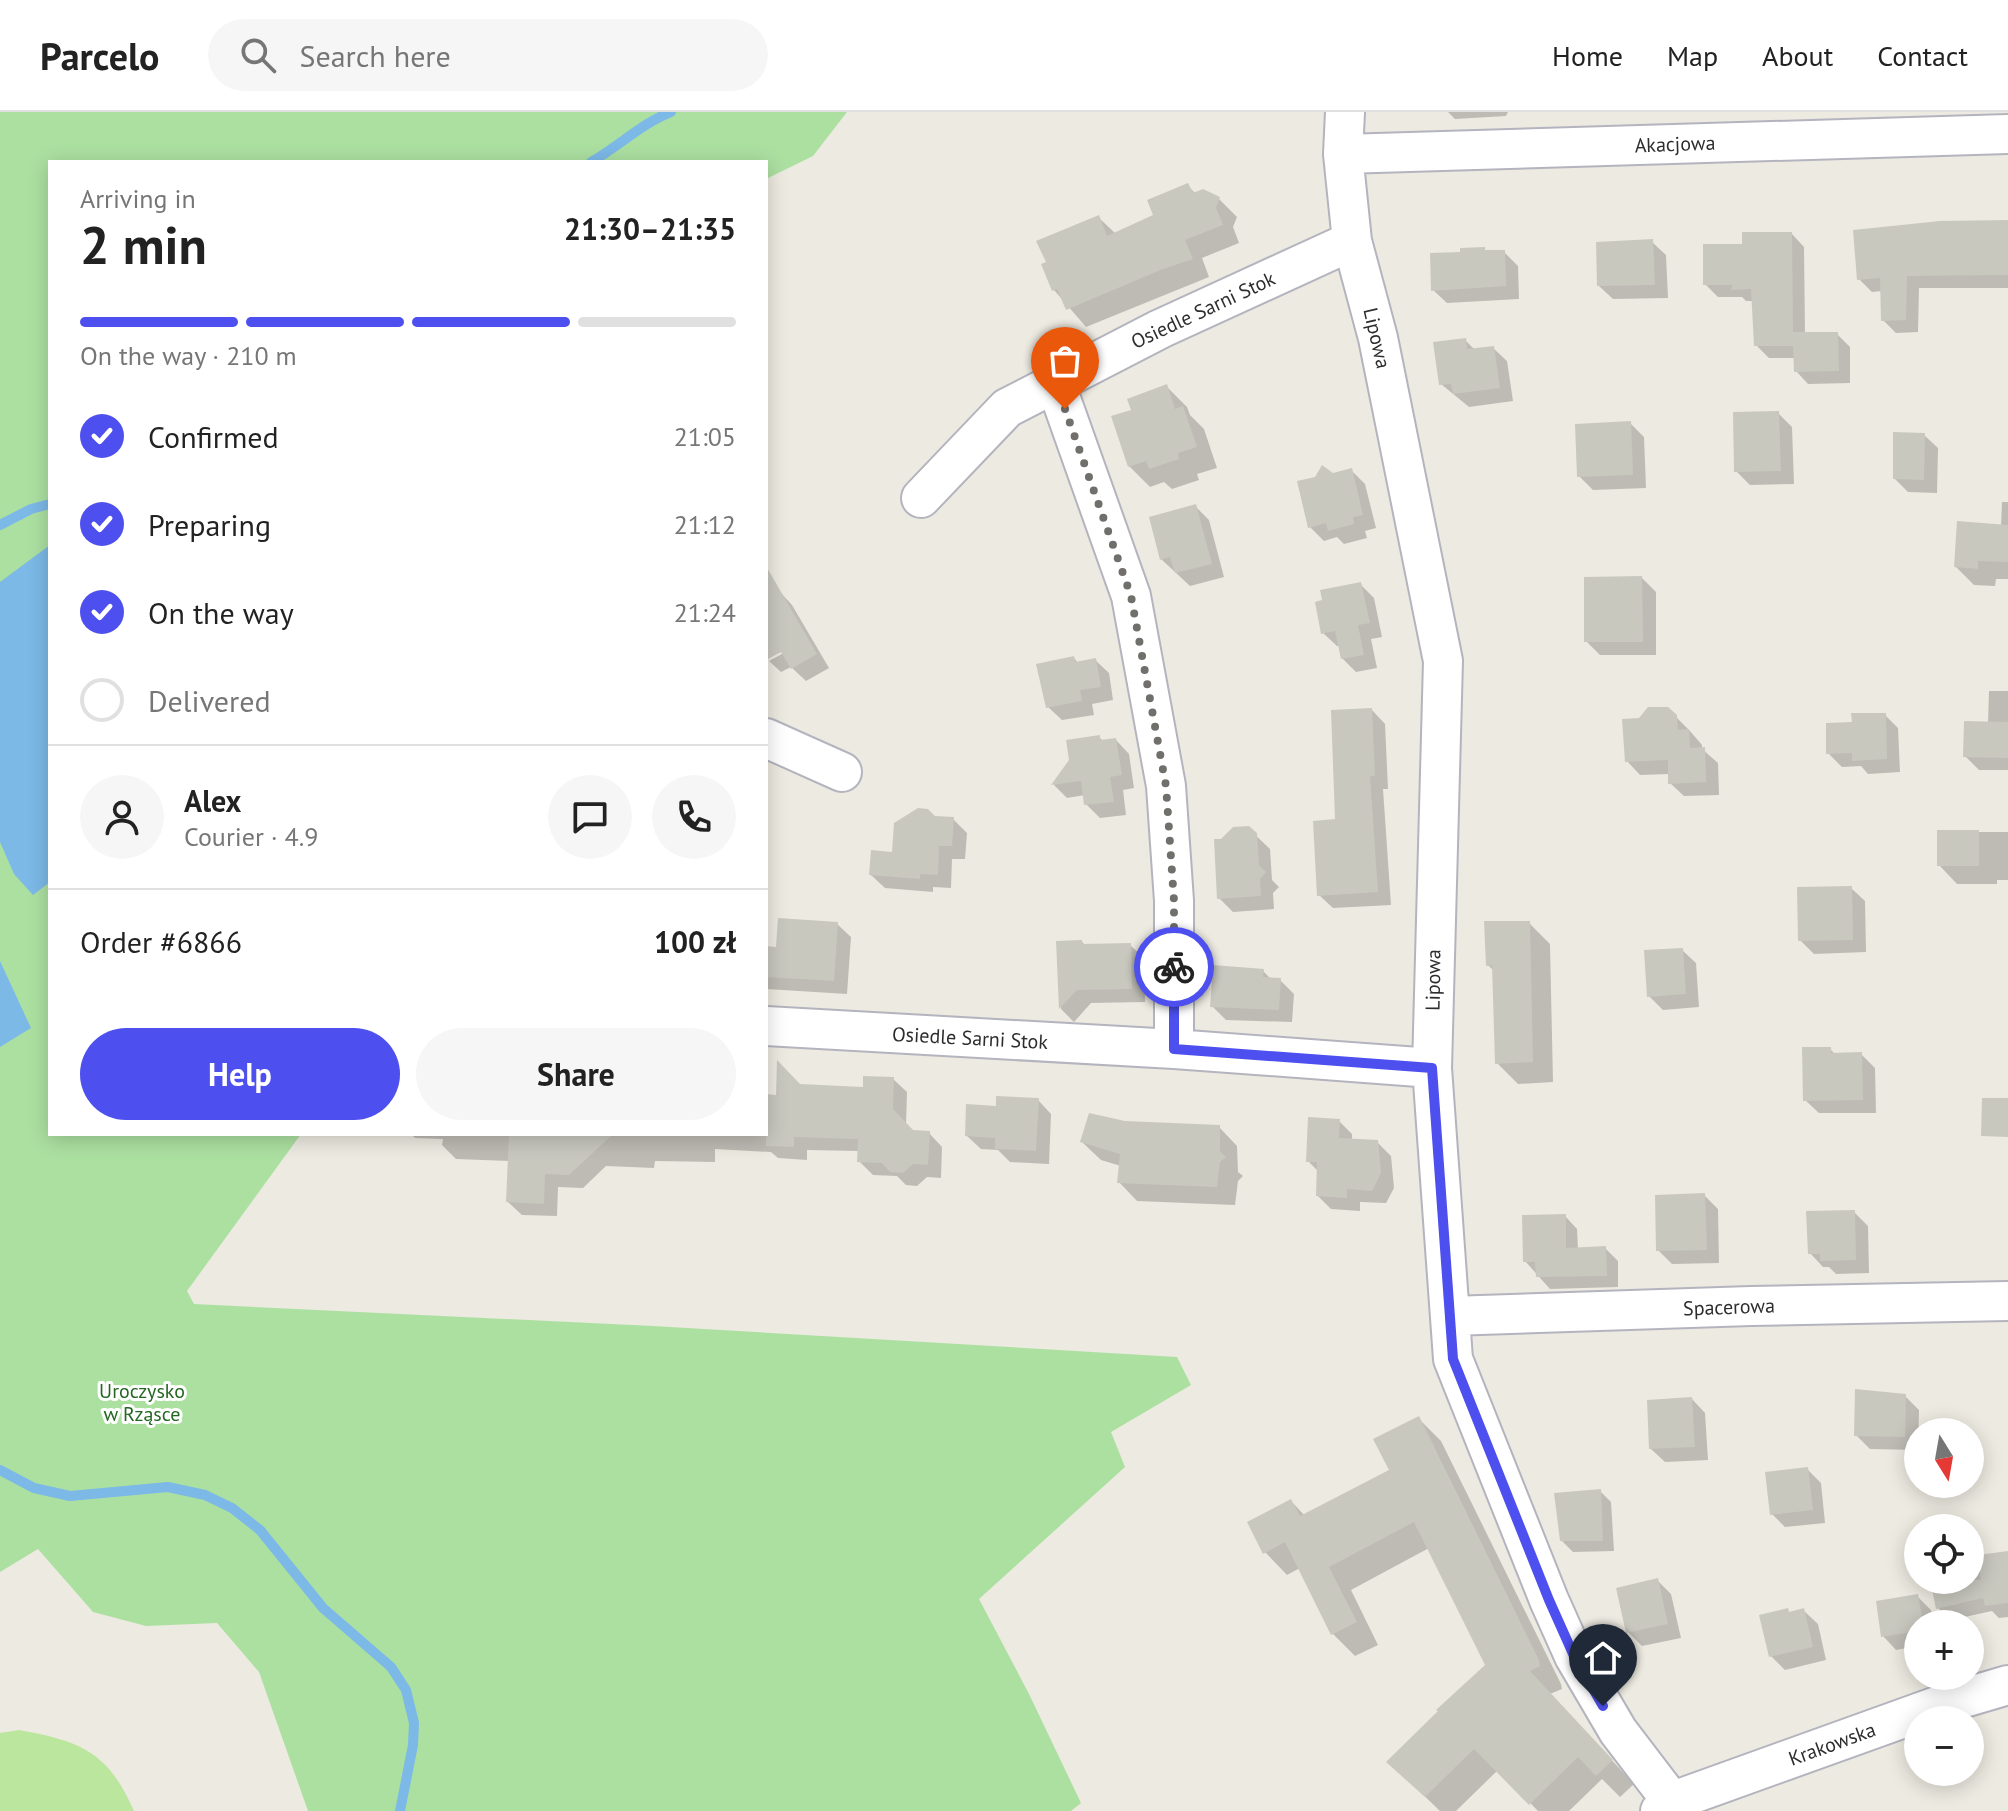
<!DOCTYPE html>
<html lang="en">
<head>
<meta charset="utf-8">
<style>
	body { margin:0; font-family:"PT Sans",sans-serif; background:#f6f6f6; color:#222; height:100vh; display:flex; flex-direction:column; font-size:30px; white-space:nowrap }
	* { box-sizing:border-box; margin:0 }
	p { font-size:26px; color:#767676 }
	.icon { flex:none; width:44px; height:44px; fill:none; stroke:currentColor; stroke-width:2; stroke-linecap:round; stroke-linejoin:round }
	.map { position:relative; flex:1; overflow:hidden }
	.sheet { position:absolute; left:48px; top:48px; width:720px; height:976px; display:flex; flex-direction:column; background:#fff; border-radius:0px; box-shadow:0 4px 20px #0003 }
	.sheet>* { flex:none }
	.needle { width:52px; rotate:169deg }
	.buttons { position:absolute; left:1904px; top:1306px; display:grid; gap:16px }
	.buttons a { display:grid; place-items:center; width:80px; height:80px; border-radius:50%; background:#fff; box-shadow:0 4px 20px #0003; font-size:40px }
	.pin { position:absolute; display:grid; place-items:center; width:68px; height:68px; color:#fff; margin:-82px -34px; border-radius:50% 50% 50% 0; rotate:-45deg; box-shadow:0 0 8px #0007 }
	.pin .icon { rotate:45deg }
	.courier { position:absolute; display:grid; place-items:center; width:80px; height:80px; margin:-40px; border:6px solid #4d50ee; border-radius:50%; background:#fff; color:#222; box-shadow:0 2px 10px #0007 }
	.summary em { font-style:normal; font-weight:800 }
	.summary div { display:flex; flex-direction:column-reverse }
	.summary { display:flex; align-items:center; justify-content:space-between; height:136px; padding:0 32px }
	h1 { font-size:52px; font-weight:800; line-height:60px }
	.bar { display:grid; grid-template-columns:repeat(4,1fr); gap:12px 8px; align-content:center; height:96px; padding:0 32px }
	.bar i { height:10px; border-radius:6px; background:#e0e0e0 }
	.bar .current { background:#4d50ee }
	.bar p { grid-column:span 4 }
	.line { display:flex; align-items:center; gap:20px; padding:0 32px; border-top:2px solid #e0e0e0 }
	.line div { flex:1 }
	.round { display:grid; place-items:center; flex:none; width:84px; height:84px; border-radius:42px; background:#f6f6f6 }
	ol { padding:0 32px; list-style:none }
	li { display:flex; align-items:center; gap:24px; height:88px }
	li p { margin-inline-start:auto }
	li .icon { padding:8px; border-radius:50%; background:#4d50ee; color:#fff; stroke-width:4 }
	li:last-child { color:#767676 }
	li i { width:44px; height:44px; border:4px solid #e0e0e0; border-radius:50% }
	.cta { display:flex; gap:16px; margin-top:auto; padding:16px 32px }
	.cta a { flex:1; height:92px; border-radius:48px; background:#4d50ee; color:#fff; font-size:32px; font-weight:800; line-height:92px; text-align:center }
	.cta a+a { background:#f6f6f6; color:#222 }
	header { display:flex; align-items:center; gap:48px; box-sizing:border-box; height:112px; padding:0 40px; background:#fff; border-bottom:2px solid #e0e0e0 }
	header strong { font-size:38px }
	nav { display:flex; gap:44px; margin-inline-start:auto; font-size:28px }
	.search { width:560px; height:72px; background:#f6f6f6; display:flex; align-items:center; gap:20px; box-sizing:border-box; padding:0 28px; border-radius:44px; color:#767676; font-size:30px }
	.map>svg:first-child { display:block }
	.green { fill:#ace0a1 }
	.pitch { fill:#bbe69e }
	.water { fill:#7cb9e7 }
	.shadow { fill:#0003 }
	.lines { fill:none; stroke-linecap:round; stroke-linejoin:round }
	.stream { stroke:#7cb9e7; stroke-width:10 }
	.building { fill:#c9c8bf }
	.minor-casing { stroke:#b4b4bf; stroke-width:42 }
	.minor { stroke:#fff; stroke-width:38 }
	.done { stroke:#706f6c; stroke-width:8; stroke-dasharray:0 14.4 }
	.route { stroke:#4d50ee; stroke-width:10 }
	.labels { text-anchor:middle; stroke-width:6; stroke-linejoin:round; paint-order:stroke }
	.street-label { font-size:20px; fill:#2d2d2d; stroke:#fff }
	.park-label { font-size:20px; fill:#236720; stroke:#fff }
</style>
</head>
<body>
<header>
<strong>Parcelo</strong>
<div class="search"><svg class="icon" aria-label="search" viewBox="0 0 24 24"><circle cx="10" cy="10" r="6"/><path d="M15 15l6 6"/></svg>Search here</div>
<nav><a>Home</a><a>Map</a><a>About</a><a>Contact</a></nav>
</header>
<div class="map">
<svg width="2008" height="1699" viewBox="0 0 2008 1699">
	<rect width="100%" height="100%" fill="#edeae1"/>
	<!-- green -->
	<path class="green" d="M0,0H847L813,44L766,67V50H50V1022H301L187,1179L194,1192L653,1214L1177,1245L1191,1273L1111,1320L1125,1355L979,1487L1029,1582L1081,1691L1071,1699H308L259,1560L217,1511L146,1514L93,1500L38,1437L0,1460Z"/>
	<!-- pitch -->
	<path class="pitch" d="M19,1618C81,1629 108,1640 134,1699H0V1621Z"/>
	<!-- water -->
	<path class="water" d="M50,433V770L33,783L14,762L0,730V470Z
		M0,849L31,916L0,935Z"/>
	<!-- shadow -->
	<path class="shadow" d="M1448,0H1508L1506,4L1455,7Z
		M1188,74L1196,82L1219,87L1237,105L1233,115L1239,131L1202,146L1209,165L1086,215L1054,178L1044,153L1098,105L1116,122L1156,104Z
		M2008,110V176H1919L1918,220L1896,221L1883,208L1882,179L1872,180L1859,167Z
		M1792,122L1804,135L1805,222H1837L1850,235V271L1808,272L1796,259L1795,246H1769L1756,233L1754,189H1746L1742,185H1718L1705,172L1744,134Z
		M1652,130L1666,143L1668,186L1613,187L1599,174Z
		M1504,140L1518,154L1519,187L1447,191L1433,178Z
		M1465,228L1475,238L1493,236L1507,249L1513,289L1469,295L1441,272Z
		M1166,274L1187,295L1190,303L1204,317L1217,356L1197,362L1199,368L1172,377L1164,370L1150,375L1129,354L1134,299Z
		M1778,301L1792,315L1794,372L1750,373L1736,359Z
		M1631,312L1644,325L1646,376L1593,378L1579,364Z
		M1924,323L1938,336L1937,381L1908,380L1895,367Z
		M1351,358L1365,372L1376,416L1365,419L1367,426L1344,432L1337,425L1324,429L1310,415L1316,366Z
		M2002,390H2008V467H1996L1995,474L1974,473L1956,455L2001,415Z
		M1196,395L1209,408L1224,465L1190,474L1161,447Z
		M1642,466L1656,480V543H1600L1586,529V467Z
		M1360,472L1374,486L1382,525L1371,527L1377,556L1356,560L1342,546L1340,534H1337L1323,521Z
		M779,479L792,493L829,556L806,569L791,555L781,560L769,549L791,537L768,544V548L766,545V486Z
		M1074,546L1078,551L1095,548L1109,561L1113,588L1092,592L1094,603L1062,608L1048,595Z
		M1989,579H2008V658H1979L1965,644L1988,612Z
		M1668,597L1690,619L1702,633V637L1718,651L1719,683L1684,684L1670,671V662L1640,663L1627,649L1640,608Z
		M1372,598L1385,612L1388,677H1383L1391,793L1333,796L1319,783L1337,709Z
		M1885,603L1898,616L1900,660L1868,662L1861,654L1842,655L1828,641L1854,612Z
		M1099,625L1103,629L1116,628L1129,642L1134,676L1123,678L1126,703L1100,706L1086,692L1085,683L1067,686L1054,673Z
		M935,706L953,707L967,721L965,747H952L951,776L933,775V780L885,776L871,763Z
		M1248,716L1270,737L1272,768L1279,775L1273,781L1274,797L1233,800L1219,786Z
		M1939,720H2008V768H1997V772H1957L1939,753Z
		M1851,776L1865,789L1866,840L1814,842L1800,828Z
		M1529,811L1550,832L1553,970L1518,972L1497,951L1494,859L1488,853Z
		M837,812L851,825L847,882L766,877V836L778,837Z
		M1082,830L1086,834L1130,833L1144,846L1145,890L1091,891L1074,910L1061,897L1058,831Z
		M1682,838L1696,851L1699,895L1663,898L1649,884Z
		M1263,859L1272,868H1280L1294,882L1292,910L1226,908L1212,894Z
		M1830,937L1836,943L1861,942L1875,956L1876,1001H1819L1805,988Z
		M893,967L907,980L906,1013L913,1020L929,1021L942,1035L941,1066L927,1065L917,1074L906,1073L897,1064L873,1063L859,1049V1039L807,1038V1048L778,1046L771,1040L715,1037V1050L655,1049L654,1056L606,1054L583,1076L558,1075L557,1104L522,1103L508,1090L510,1049L456,1047L442,1033L443,1027L415,1026L411,1022H766V989L800,974L865,977Z
		M1038,988L1051,1002L1049,1052L1010,1050L998,1038L981,1037L967,1024L998,996Z
		M1339,1009L1352,1022V1029L1377,1030L1391,1044L1394,1076L1386,1091L1360,1090V1099L1331,1097L1318,1084L1319,1060L1308,1049Z
		M1124,1011L1219,1015L1237,1034L1238,1060L1243,1064L1238,1069L1235,1093L1137,1089L1119,1070L1121,1054L1101,1048L1082,1030Z
		M1704,1083L1718,1097L1719,1151L1672,1152L1658,1138Z
		M1854,1100L1868,1114L1869,1161L1836,1162L1829,1155H1823L1810,1141Z
		M1565,1104L1577,1117L1578,1138L1605,1136L1618,1149V1175L1550,1177L1525,1149Z
		M1905,1284L1919,1298L1918,1338L1870,1337L1856,1323Z
		M1692,1287L1705,1301L1708,1348L1665,1350L1651,1337Z
		M1419,1307L1441,1329L1561,1572L1562,1577L1550,1582L1634,1672L1620,1685L1602,1667L1569,1699H1538L1498,1658L1456,1699H1440L1389,1650L1487,1553L1429,1436L1351,1478L1378,1533L1355,1544L1333,1522L1300,1456L1287,1463L1265,1440L1291,1389L1305,1404L1391,1359Z
		M1807,1357L1821,1371L1825,1411L1785,1415L1772,1402Z
		M1600,1379L1611,1390L1614,1439L1573,1440L1562,1429Z
		M2008,1441V1505L1999,1506L1992,1499L1951,1508L1938,1496L1932,1468H1970V1457Z
		M1657,1468L1671,1482L1681,1526L1642,1534L1628,1520Z
		M1917,1484L1931,1498L1933,1512H1918V1534L1896,1538L1883,1524Z
		M1788,1499L1791,1502L1804,1499L1818,1512L1826,1548L1785,1558L1771,1544Z"/>
	<g class="lines">
		<!-- stream -->
		<path class="stream" d="M591,50C618,35 642,11 671,0
			M0,413L31,397L50,392
			M0,1358L34,1376L70,1384L168,1375L205,1383L232,1396L260,1418L323,1496L391,1555L406,1578L414,1611L413,1633L400,1699"/>
	</g>
	<!-- building -->
	<path class="building" d="M1188,71L1193,81L1203,77L1220,85L1216,96L1223,113L1185,128L1193,147L1163,157L1066,198L1057,177L1052,179L1041,152L1046,150L1036,129L1099,103L1107,124L1153,103L1147,88Z
		M2008,108V163L1907,164L1906,208L1881,209L1880,166L1857,168L1853,118L1940,109Z
		M1742,120H1792L1793,220H1838L1839,259L1794,260L1793,234H1754L1751,177L1731,178L1732,173H1703V132H1742Z
		M1653,127L1655,173L1597,174L1596,130Z
		M1485,135V138H1505L1506,174L1431,179L1430,141L1460,140V136Z
		M1466,226L1467,237L1494,234L1500,276L1453,282L1451,272L1439,273L1433,230Z
		M1167,272L1175,297L1183,294L1197,335L1178,341L1179,347L1149,357L1146,349L1128,355L1111,304L1131,298L1127,287Z
		M1779,299L1781,359L1734,360L1733,300Z
		M1631,309L1633,363L1577,365L1575,312Z
		M1893,320L1925,321L1924,368L1893,367Z
		M1322,353L1333,361L1352,356L1363,403L1353,405L1354,412L1328,419L1326,411L1308,416L1297,369L1315,365Z
		M1196,392L1212,452L1175,461L1170,445L1160,448L1149,405Z
		M1957,409L2008,413V450L1978,449V457L1954,455Z
		M766,454L817,542L791,557L781,540L766,548Z
		M1642,464L1643,530H1584V465Z
		M1361,470L1370,511L1358,513L1364,543L1341,547L1335,519L1321,522L1315,490L1322,488L1320,478Z
		M1074,544L1075,550L1096,546L1101,575L1080,578L1082,589L1046,596L1036,552Z
		M1648,595H1668L1677,603L1678,618L1689,617L1690,636L1705,635L1706,670L1668,672V648L1625,650L1622,607L1639,606Z
		M1372,596L1375,664H1370L1378,780L1317,784L1313,709L1335,707L1331,598Z
		M1851,601H1886L1887,647L1852,649V641L1826,642V611L1852,610Z
		M1964,609L2008,610V646L1963,645Z
		M1100,623V628L1116,626L1122,663L1110,665L1114,690L1084,693L1081,669L1051,673L1069,648L1066,628Z
		M918,696L928,697L935,704L954,705L952,734H939L938,763L920,762V767L869,763L871,738L892,740L894,711Z
		M1249,714L1257,721L1259,753L1266,760L1260,767L1261,784L1217,787L1214,727H1221L1233,715Z
		M1937,718H1979V754H1937Z
		M1852,774L1853,828L1798,829L1797,775Z
		M778,806L838,810L834,869L766,865V834L776,835Z
		M1484,809H1530L1533,950L1495,952L1492,853L1486,854Z
		M1082,828V832L1131,831L1132,877L1077,878L1059,897L1056,829Z
		M1683,836L1686,882L1647,885L1644,838Z
		M1213,853L1264,857L1263,865L1281,866L1279,898L1210,895Z
		M1802,935H1831V941L1862,940L1863,988L1803,989Z
		M777,948L800,972L863,975V964L894,965L893,997L913,1018L930,1019L928,1053L913,1052L903,1061L890,1060L882,1051L857,1050L858,1027L794,1025V1035L766,1034V982L776,983Z
		M996,984L1039,986L1036,1039L995,1037V1026L965,1024L966,992L996,994Z
		M1982,986H2008V1025L1981,1024Z
		M1089,1001L1125,1009L1220,1013V1039L1226,1045L1220,1050L1217,1075L1117,1071L1120,1042L1080,1030Z
		M1308,1005L1340,1007L1339,1026L1378,1028L1381,1061L1372,1079L1347,1077V1086L1316,1084L1317,1050H1306Z
		M509,1022H613L569,1063L545,1062L544,1092L506,1090Z
		M1705,1081L1707,1138L1656,1139L1655,1083Z
		M1855,1098L1856,1148L1820,1149V1142H1808L1806,1099Z
		M1566,1102V1136L1606,1134L1607,1164L1536,1165L1535,1150H1523L1522,1103Z
		M1855,1277L1906,1282L1905,1325L1854,1324Z
		M1692,1285L1695,1335L1649,1337L1647,1288Z
		M1419,1304L1539,1548L1540,1554L1530,1559L1613,1648L1596,1664L1578,1645L1529,1693L1474,1637L1425,1685L1386,1650L1438,1599L1436,1598L1485,1553L1414,1410L1329,1455L1357,1510L1331,1523L1285,1430L1263,1442L1247,1410L1291,1387L1300,1404L1389,1358L1373,1327Z
		M1808,1355L1813,1398L1770,1403L1765,1360Z
		M1601,1377L1603,1429H1560L1554,1381Z
		M2008,1439V1491L1985,1494L1983,1486L1936,1497L1930,1468H1981L1978,1443Z
		M1658,1466L1668,1512L1626,1521L1616,1476Z
		M1918,1482L1923,1512H1918V1519L1881,1525L1876,1489Z
		M1788,1496L1789,1500L1804,1496L1813,1535L1769,1545L1759,1503Z"/>
	<g class="lines">
		<defs>
			<path id="minor" d="M1345,0L1343,42L1352,129L1378,226L1443,549L1432,956L1453,1247L1549,1488L1574,1544L1618,1619L1673,1691
				M1343,42L2008,22
				M1055,270L1131,484L1166,674L1174,789V937
				M921,386L1007,296L1160,217L1352,129
				M766,626L842,660
				M766,914L1174,937L1432,956
				M1450,1204L1751,1194L2008,1189
				M1660,1699L1687,1684L1940,1593L2008,1573"/>
		</defs>
		<!-- minor casing -->
		<use href="#minor" class="minor-casing"/>
		<!-- minor -->
		<use href="#minor" class="minor"/>
	</g>
	<g class="lines">
		<!-- done -->
		<path class="done" d="M1065,297L1131,484L1166,674L1174,789V855"/>
		<!-- route -->
		<path class="route" d="M1174,855V937L1432,956L1453,1247L1549,1488L1574,1544L1603,1594"/>
	</g>
	<g class="labels">
		<!-- street labels -->
		<g class="street-label">
			<text transform="translate(1675 32) rotate(-2)" y="7">Akacjowa</text>
			<text transform="translate(1203 198) rotate(-25)" y="7">Osiedle Sarni Stok</text>
			<text transform="translate(1377 226) rotate(77)" y="7">Lipowa</text>
			<text transform="translate(1433 868) rotate(-89)" y="7">Lipowa</text>
			<text transform="translate(970 926) rotate(3)" y="7">Osiedle Sarni Stok</text>
			<text transform="translate(1729 1195) rotate(-2)" y="7">Spacerowa</text>
			<text transform="translate(1832 1632) rotate(-20)" y="7">Krakowska</text>
		</g>
		<!-- park labels -->
		<g class="park-label">
			<text x="142" y="1286">Uroczysko<tspan x="142" dy="23">w Rząsce</tspan></text>
		</g>
	</g>
</svg>
<div class="buttons">
<a><svg class="needle" viewBox="-14 -14 28 28"><path d="M0-13l5 13h-10z" fill="#e53935"/><path d="M0 13l5-13h-10z" fill="#767676"/></svg></a>
<a><svg class="icon" aria-label="locate" viewBox="0 0 24 24"><circle cx="12" cy="12" r="6"/><path d="M12 2v4M12 18v4M2 12h4M18 12h4"/></svg></a>
<a>+</a>
<a>−</a>
</div>
<div class="pin" style="left:1065px;top:297px;background:#ea580c"><svg class="icon" aria-label="bag" viewBox="0 0 24 24"><path d="M5 8h14l-1 12H6zM9 8a3 3 0 0 1 6 0"/></svg></div>
<div class="pin" style="left:1603px;top:1594px;background:#1f2937"><svg class="icon" aria-label="home" viewBox="0 0 24 24"><path d="M3 11l9-7 9 7M6 9v11h12V9"/></svg></div>
<div class="courier" style="left:1174px;top:855px"><svg class="icon" aria-label="bike" viewBox="0 0 24 24"><circle cx="6" cy="16" r="4"/><circle cx="18" cy="16" r="4"/><path d="M6 16l4-8h5l3 8M10 8l3 8H6M13 5h3"/></svg></div>
<section class="sheet">
<div class="summary"><div><h1>2 min</h1><p>Arriving in</p></div><em>21:30–21:35</em></div>
<div class="bar"><i class="current"></i><i class="current"></i><i class="current"></i><i></i><p>On the way · 210 m</p></div>
<ol>
<li><svg class="icon" aria-label="check" viewBox="0 0 24 24"><path d="M5 12l5 5 9-10"/></svg>Confirmed<p>21:05</p></li>
<li><svg class="icon" aria-label="check" viewBox="0 0 24 24"><path d="M5 12l5 5 9-10"/></svg>Preparing<p>21:12</p></li>
<li><svg class="icon" aria-label="check" viewBox="0 0 24 24"><path d="M5 12l5 5 9-10"/></svg>On the way<p>21:24</p></li>
<li><i></i>Delivered</li>
</ol>
<div class="line" style="height:144px"><a class="round"><svg class="icon" aria-label="person" viewBox="0 0 24 24"><circle cx="12" cy="8" r="4"/><path d="M4 21q1-7 8-7t8 7"/></svg></a><div><b>Alex</b><p>Courier · 4.9</p></div><a class="round"><svg class="icon" aria-label="chat" viewBox="0 0 24 24"><path d="M4 5h16v11H9l-5 4z"/></svg></a><a class="round"><svg class="icon" aria-label="phone" viewBox="0 0 24 24"><path d="M5 4h4l2 5-3 2q2 4 5 5l2-3 5 2v4C11 20 4 13 5 4z"/></svg></a></div>
<div class="line" style="height:104px"><div>Order #6866</div><b>100 zł</b></div>
<div class="cta"><a>Help</a><a>Share</a></div>
</section>
</div>
</body>
</html>
